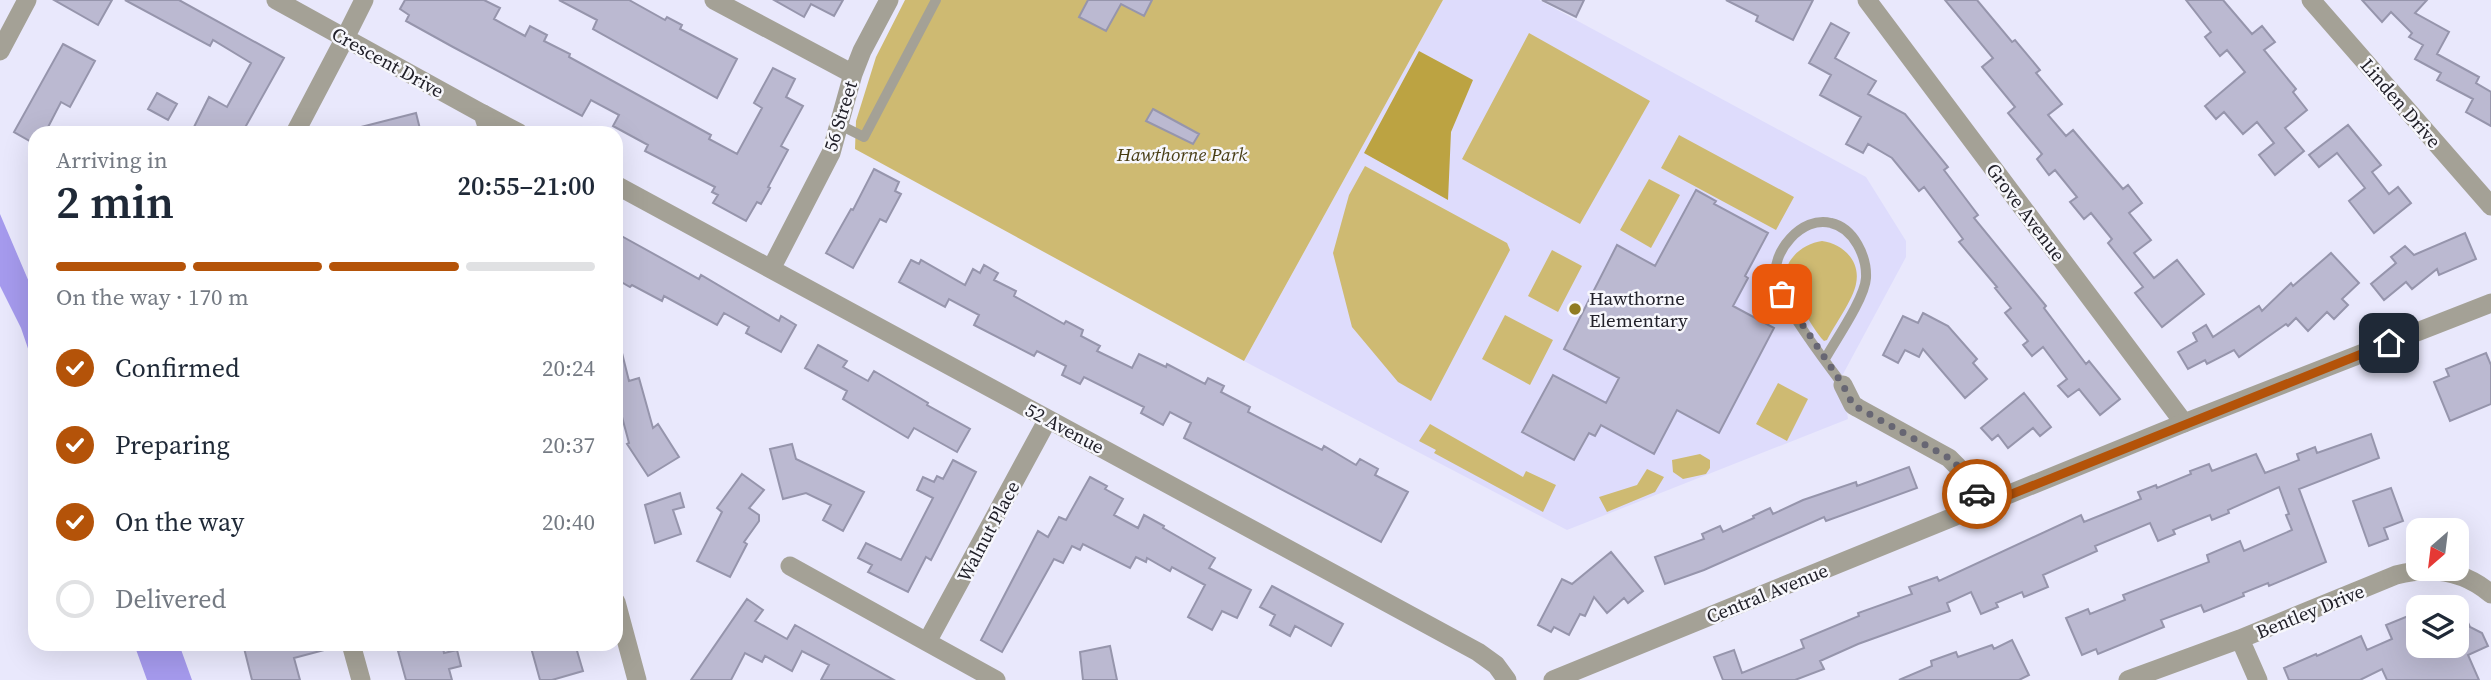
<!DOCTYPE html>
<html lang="en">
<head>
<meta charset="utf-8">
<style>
	body { margin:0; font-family:"Source Serif 4",serif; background:#f6f6f7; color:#1f2937; height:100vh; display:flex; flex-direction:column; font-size:26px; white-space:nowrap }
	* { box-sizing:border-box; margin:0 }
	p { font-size:23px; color:#747a83 }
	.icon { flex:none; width:38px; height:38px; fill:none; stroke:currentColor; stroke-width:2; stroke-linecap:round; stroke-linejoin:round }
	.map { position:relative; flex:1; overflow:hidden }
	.sheet { position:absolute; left:28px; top:126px; width:595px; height:525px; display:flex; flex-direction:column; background:#fff; border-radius:21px; box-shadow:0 7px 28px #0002 }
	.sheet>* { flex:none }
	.needle { width:46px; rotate:208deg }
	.buttons { position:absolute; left:2406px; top:518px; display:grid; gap:14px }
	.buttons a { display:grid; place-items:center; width:63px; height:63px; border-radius:14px; background:#fff; box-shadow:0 7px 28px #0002; font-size:35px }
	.pin { position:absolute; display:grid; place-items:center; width:60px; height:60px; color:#fff; margin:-30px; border-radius:14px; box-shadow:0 4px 10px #0006 }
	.courier { position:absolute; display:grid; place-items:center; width:70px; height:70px; margin:-35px; border:5px solid #b45309; border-radius:50%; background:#fff; color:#222; box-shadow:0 2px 9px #0007 }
	.headline em { font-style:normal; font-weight:600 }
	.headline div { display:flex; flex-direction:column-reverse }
	.headline { display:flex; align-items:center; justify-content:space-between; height:119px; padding:0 28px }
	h1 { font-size:46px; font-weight:600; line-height:52px }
	.bar { display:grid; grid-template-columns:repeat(4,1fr); gap:10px 7px; align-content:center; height:84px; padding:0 28px }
	.bar i { height:9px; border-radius:5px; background:#e0e1e3 }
	.bar .on { background:#b45309 }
	.bar p { grid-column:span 4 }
	ol { padding:0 28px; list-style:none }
	li { display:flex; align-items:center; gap:21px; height:77px }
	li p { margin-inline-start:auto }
	li .icon { padding:7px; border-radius:50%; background:#b45309; color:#fff; stroke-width:4 }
	li:last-child { color:#747a83 }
	li i { width:38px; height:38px; border:4px solid #e0e1e3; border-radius:50% }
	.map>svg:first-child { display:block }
	.built { fill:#dedcfc }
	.green { fill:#ceba72 }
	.forest { fill:#bca342 }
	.water { fill:#a59aed }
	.building { fill:#bbb9d1; stroke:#9695ac; stroke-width:2 }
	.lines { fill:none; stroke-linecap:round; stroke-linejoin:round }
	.service { stroke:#a4a196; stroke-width:10 }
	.minor { stroke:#a4a196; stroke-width:19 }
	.tertiary { stroke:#a4a196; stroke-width:19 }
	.done { stroke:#676673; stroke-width:7; stroke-dasharray:0 12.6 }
	.route { stroke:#b45309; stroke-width:9 }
	.poi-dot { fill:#907b21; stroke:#f7f7fc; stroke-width:2.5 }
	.labels { text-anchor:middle; stroke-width:5; stroke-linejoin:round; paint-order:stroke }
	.street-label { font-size:19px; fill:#212029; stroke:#f7f7fc }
	.park-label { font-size:19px; font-style:italic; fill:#473c13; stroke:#f7f7fc }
	.poi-label { font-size:19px; fill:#212029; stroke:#f7f7fc; text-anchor:start }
</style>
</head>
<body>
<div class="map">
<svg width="2491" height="680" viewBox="0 0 2491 680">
	<rect width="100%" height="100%" fill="#e9e8fc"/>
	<!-- built -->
	<path class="built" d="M1443,0H1539L1866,177L1906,241V257L1842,376L1848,419L1567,530L1244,361Z"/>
	<!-- green -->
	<path class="green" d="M905,0H1443L1244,361L855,149L856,121L876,57Z
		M1529,33L1650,101L1580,224L1462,159Z
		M1679,135L1794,197L1776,230L1661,168Z
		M1365,166L1507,243L1510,250L1431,401L1398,382L1352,327L1333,253L1349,195Z
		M1649,179L1680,195L1651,248L1620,230Z
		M1822,241C1843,244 1861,261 1856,284C1853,300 1835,324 1827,340L1824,341C1817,334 1811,323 1805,314C1799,306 1791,297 1787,287C1779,263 1801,244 1822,241Z
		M1552,250L1582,266L1558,312L1528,296Z
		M1505,315L1553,340L1530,385L1482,359Z
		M1778,383L1808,399L1787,441L1756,424Z
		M1430,424L1523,477L1526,471L1556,485L1543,512L1434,453L1436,450L1419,441Z
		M1700,454L1710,460V468L1706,474L1683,479L1673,472L1672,460Z
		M1647,469L1664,477L1655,492L1607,512L1599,497L1637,485Z"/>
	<!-- forest -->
	<path class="forest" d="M1419,51L1473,80L1451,132L1448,200L1364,153Z"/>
	<!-- water -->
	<path class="water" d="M0,214L35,296V369L21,328L0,286Z
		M134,644H179L192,680H147Z"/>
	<!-- building -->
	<path class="building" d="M54,0H112L98,25Z
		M125,0H179L284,58L242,133H191L209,97L227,107L251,63L213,40L210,46Z
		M405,0H484L500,8L494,19L525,36L530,26L547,35L544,41L570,54L569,57L711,135L709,139L737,154L762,108L754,103L773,68L795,79L786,97L803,106L781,146L788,150L768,187L770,188L761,204L757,202L746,221L713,203L718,195L712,192L715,187L645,151L648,145L613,126L619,115L591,100L582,116L453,47L406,21L409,15L400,9Z
		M559,0H629L665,20L667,17L682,25L680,29L737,59L717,98L593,29L597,20Z
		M774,0H843L834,16L811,4L804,17Z
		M1088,0H1152L1144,16L1121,4L1106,31L1079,17Z
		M1542,0H1584L1576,17Z
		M1726,0H1813L1793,40L1756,21L1758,16Z
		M1945,0H1977L2012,42L2015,40L2040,70L2036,73L2062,104L2048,115L2066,136L2073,130L2123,189L2128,185L2142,203L2129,213L2151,240L2134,253L2154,278L2177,260L2204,294L2162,327L2135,293L2143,287L2108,243L2112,239L2091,213L2084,219L2070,202L2077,197L2055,170L2049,175L2037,159L2042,154L2008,113L2015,107L1982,67L1993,58Z
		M2186,0H2223L2252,34L2262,26L2275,42L2264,50L2296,89L2293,92L2307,110L2285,128L2304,151L2275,175L2259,155L2274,143L2257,122L2243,134L2224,112L2216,119L2205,106L2245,72L2227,50L2220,56L2205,37L2211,32Z
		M2362,0H2427L2415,13L2449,32L2437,54L2479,77L2476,83L2491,92V126L2466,112L2473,99L2437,80L2441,73L2415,59L2423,45L2409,37L2412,33L2391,12L2382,22Z
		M1831,23L1849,33L1835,58L1876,81L1868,94L1905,114L1948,167L1944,170L1978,215L1974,218L2046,306L2044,308L2086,364L2089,361L2120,399L2100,415L2079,389L2068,397L2058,386L2067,379L2043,347L2032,356L2023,345L2028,341L2005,313L2011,308L1995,288L1997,287L1959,242L1963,239L1924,187L1919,191L1892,158L1868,144L1863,153L1846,144L1861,117L1820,95L1831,75L1809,63Z
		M63,44L95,61L70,107L61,102L45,133H35V144L14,132Z
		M157,93L177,104L168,120L148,109Z
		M1153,109L1199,134L1193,144L1146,121Z
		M416,113L421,133H358L357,128Z
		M2348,125L2381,165L2372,172L2389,194L2398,187L2411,203L2374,233L2349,201L2365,188L2337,153L2319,167L2309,155Z
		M874,169L899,182L895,191L901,194L886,222L880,219L853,268L826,253L851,209L853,210Z
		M1696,190L1716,201L1714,204L1768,233L1745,276L1748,278L1733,306L1774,328L1719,433L1677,410L1654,454L1601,425L1595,436L1589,433L1574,460L1522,432L1553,375L1606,403L1619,378L1564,349L1617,245L1655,266Z
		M616,233L699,279L701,275L779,321L781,316L796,325L781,352L746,333L749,327L724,313L717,325L664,296L662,301L632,285L630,287L616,279Z
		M2465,233L2476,259L2439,275L2437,269L2412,289L2406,282L2384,300L2371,284L2396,263L2391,257L2405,246L2414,255Z
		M2331,253L2359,283L2342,299L2348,305L2334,319L2327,312L2308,331L2296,318L2288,326L2286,324L2239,357L2234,350L2207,364L2205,360L2188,369L2178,352L2197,341L2193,333L2206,325L2213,337L2259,306L2262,311L2291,283L2293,286Z
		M911,260L919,264L921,260L965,285L973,269L980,273L984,265L998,273L994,280L1016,291L1014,296L1064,324L1066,321L1083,330L1081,336L1100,346L1097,351L1132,368L1139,354L1166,367L1167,364L1205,384L1208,378L1224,386L1221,392L1250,407L1248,412L1322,450L1324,446L1356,465L1360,459L1378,469L1375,475L1408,492L1381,542L1184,438L1191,423L1170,412L1163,425L1141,413L1144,407L1084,377L1080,384L1062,375L1066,366L1037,351L1034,356L974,325L979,315L949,299L945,307L899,282Z
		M1923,313L1948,326L1977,359L1973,363L1987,379L1965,398L1923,349L1919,357L1905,350L1898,363L1883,355L1903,316L1918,323Z
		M818,345L847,361L843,367L868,381L874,371L928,403L927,405L970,429L957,452L914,428L908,438L843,399L847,391L805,368Z
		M621,349L629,381L639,378L653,428L658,424L679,457L648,476L627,444L629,443L618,402L616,403V350Z
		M2486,353L2491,365V404L2450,421L2434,382L2449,376L2446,369Z
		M2024,393L2051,427L2040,436L2033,428L2008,448L1998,435L1992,440L1981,428Z
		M2371,434L2379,458L2299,489L2326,562L2269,586L2268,583L2243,593L2244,596L2204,612L2201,605L2161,620L2164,627L2098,654L2096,649L2082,655L2066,618L2088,609L2090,614L2125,600L2123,595L2209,562L2207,555L2240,541L2244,551L2292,530L2286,515L2289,514L2279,487L2228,510L2229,513L2212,520L2210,515L2173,530L2175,534L2158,541L2150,523L2095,546L2097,551L2043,575L2048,587L2024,597L2022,592L1996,603L1998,607L1981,614L1971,592L1947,603L1950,611L1858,644L1820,661L1824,669L1795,680H1723L1714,657L1734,650L1742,673L1804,648L1801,640L1859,616L1858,613L1912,594L1909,587L1937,577L1939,581L2081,515L2084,522L2141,499L2138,492L2156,485L2157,488L2191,474L2190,471L2209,464L2212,471L2256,454L2265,473L2299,460L2297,454L2315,447L2317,453Z
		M792,444L796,459L864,492L843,531L823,520L831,505L806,493L783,499L770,449Z
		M953,460L976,472L931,560L926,557L908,592L868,572L872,565L858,558L866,543L901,560L933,498L917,490L923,477L934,482L937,476L943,479Z
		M1909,467L1917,488L1826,521L1824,517L1704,570L1665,584L1655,557L1704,539L1702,534L1720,526L1723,532L1754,518L1753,516L1770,508L1773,514L1803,500L1856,482L1857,486Z
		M742,474L764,490L749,508L759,515V521L744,542L747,544L730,577L697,561L722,512L717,508Z
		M1090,477L1107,486L1105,489L1123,499L1114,515L1138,528L1144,515L1164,526L1163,528L1215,558L1209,568L1251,590L1237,618L1222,611L1212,630L1188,617L1205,585L1172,567L1170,571L1147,558L1146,562L1136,557L1130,568L1083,544L1080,550L1072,546L1063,563L1054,559L1002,652L981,640L1038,531L1048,537L1059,517L1066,520Z
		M2391,488L2403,521L2384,528L2388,539L2369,546L2353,501Z
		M680,493L684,507L673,510L681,534L655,543L645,505Z
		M1611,552L1643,591L1628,603L1624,598L1607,613L1594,597L1585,616L1580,614L1569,635L1554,627L1551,632L1538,625L1562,579L1572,584Z
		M1272,586L1343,624L1331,646L1295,626L1290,636L1270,625L1275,615L1260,607Z
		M747,599L763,610L755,621L787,639L795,625L894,680H821L829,665L802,651L792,671L765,656L762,662L745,653L731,680H691Z
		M2457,599L2470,627L2482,633L2488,646L2468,655L2479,680H2387L2382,669L2360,680H2289L2284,668L2316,654L2317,656L2361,636L2367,650L2392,639L2386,625L2418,612V646H2457Z
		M2012,640L2029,675L2019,680H1899L1932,666L1931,661L1956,652L1958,657L1992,645L1994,649Z
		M243,644H327L328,649L294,658L300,680H252Z
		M423,644H442L444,653L457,650L461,666L449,669L452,680H406L398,651Z
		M530,644H575L583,671L552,680H540Z
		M1110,646L1117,680H1083L1080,652Z"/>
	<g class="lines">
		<!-- service -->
		<path class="service" d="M838,124L864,137L936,0
			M1825,359C1835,341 1865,298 1866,278C1867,257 1854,228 1831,223C1802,215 1770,253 1776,280C1781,303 1827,364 1843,385"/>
		<!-- minor -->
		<path class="minor" d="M276,0L345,38L295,133
			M714,0L853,74
			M1867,0L2184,423
			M0,51L27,0
			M483,114L519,133
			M616,185L1478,652L1496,665L1507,680
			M771,269L831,153L853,74L862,51L889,0
			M1843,385L1853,405L1858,408L1949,458L1964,473L1982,506
			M790,566L927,642L1048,419
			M2240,639L2258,680
			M927,642L996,680
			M351,644L361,680
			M2128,680L2240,639L2396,575C2431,566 2463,570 2491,594"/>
		<!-- tertiary -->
		<path class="tertiary" d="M364,0L345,38L483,114L489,133
			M2311,0L2491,206
			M616,602L637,680
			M1553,680L2184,423L2491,303"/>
	</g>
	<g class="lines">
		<!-- done -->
		<path class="done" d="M1782,294L1843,385L1853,405L1949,458L1964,472L1977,494"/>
		<!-- route -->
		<path class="route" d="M1977,494L1982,506L2389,343"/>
	</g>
	<!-- markers -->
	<circle class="poi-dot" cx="1575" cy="309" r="7"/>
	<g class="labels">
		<!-- street labels -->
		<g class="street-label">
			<text transform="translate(388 62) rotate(29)" y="7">Crescent Drive</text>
			<text transform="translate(2401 103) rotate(49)" y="7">Linden Drive</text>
			<text transform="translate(840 116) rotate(-73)" y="7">56 Street</text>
			<text transform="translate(2026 212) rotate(53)" y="7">Grove Avenue</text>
			<text transform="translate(1065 428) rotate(28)" y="7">52 Avenue</text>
			<text transform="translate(988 531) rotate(-62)" y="7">Walnut Place</text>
			<text transform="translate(1767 593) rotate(-22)" y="7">Central Avenue</text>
			<text transform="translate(2310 611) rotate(-22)" y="7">Bentley Drive</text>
		</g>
		<!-- park labels -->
		<g class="park-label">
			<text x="1182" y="161">Hawthorne Park</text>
		</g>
		<!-- poi labels -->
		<g class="poi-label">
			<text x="1589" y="305">Hawthorne<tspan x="1589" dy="22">Elementary</tspan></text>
		</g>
	</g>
</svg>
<div class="buttons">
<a><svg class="needle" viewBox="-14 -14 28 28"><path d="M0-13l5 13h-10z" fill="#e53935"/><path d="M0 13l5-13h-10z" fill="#747a83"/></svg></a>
<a><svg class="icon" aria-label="layers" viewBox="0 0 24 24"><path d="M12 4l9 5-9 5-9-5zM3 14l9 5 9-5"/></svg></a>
</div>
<div class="pin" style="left:1782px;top:294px;background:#ea580c"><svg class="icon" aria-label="bag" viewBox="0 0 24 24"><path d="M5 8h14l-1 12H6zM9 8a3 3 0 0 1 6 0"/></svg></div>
<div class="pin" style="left:2389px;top:343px;background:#1f2937"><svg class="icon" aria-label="home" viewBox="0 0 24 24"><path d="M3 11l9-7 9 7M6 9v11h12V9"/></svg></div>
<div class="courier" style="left:1977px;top:494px"><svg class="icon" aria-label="car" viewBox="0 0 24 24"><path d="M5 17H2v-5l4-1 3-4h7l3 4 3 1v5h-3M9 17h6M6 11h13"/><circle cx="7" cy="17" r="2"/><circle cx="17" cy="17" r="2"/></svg></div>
<section class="sheet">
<div class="headline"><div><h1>2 min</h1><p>Arriving in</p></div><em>20:55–21:00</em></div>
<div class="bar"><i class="on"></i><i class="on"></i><i class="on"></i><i></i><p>On the way · 170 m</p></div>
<ol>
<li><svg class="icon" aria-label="check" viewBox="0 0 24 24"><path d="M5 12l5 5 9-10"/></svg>Confirmed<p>20:24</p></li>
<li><svg class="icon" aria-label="check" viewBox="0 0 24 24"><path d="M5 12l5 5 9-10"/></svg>Preparing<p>20:37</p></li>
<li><svg class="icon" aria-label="check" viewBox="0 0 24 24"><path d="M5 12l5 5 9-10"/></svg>On the way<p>20:40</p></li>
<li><i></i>Delivered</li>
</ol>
</section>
</div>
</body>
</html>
